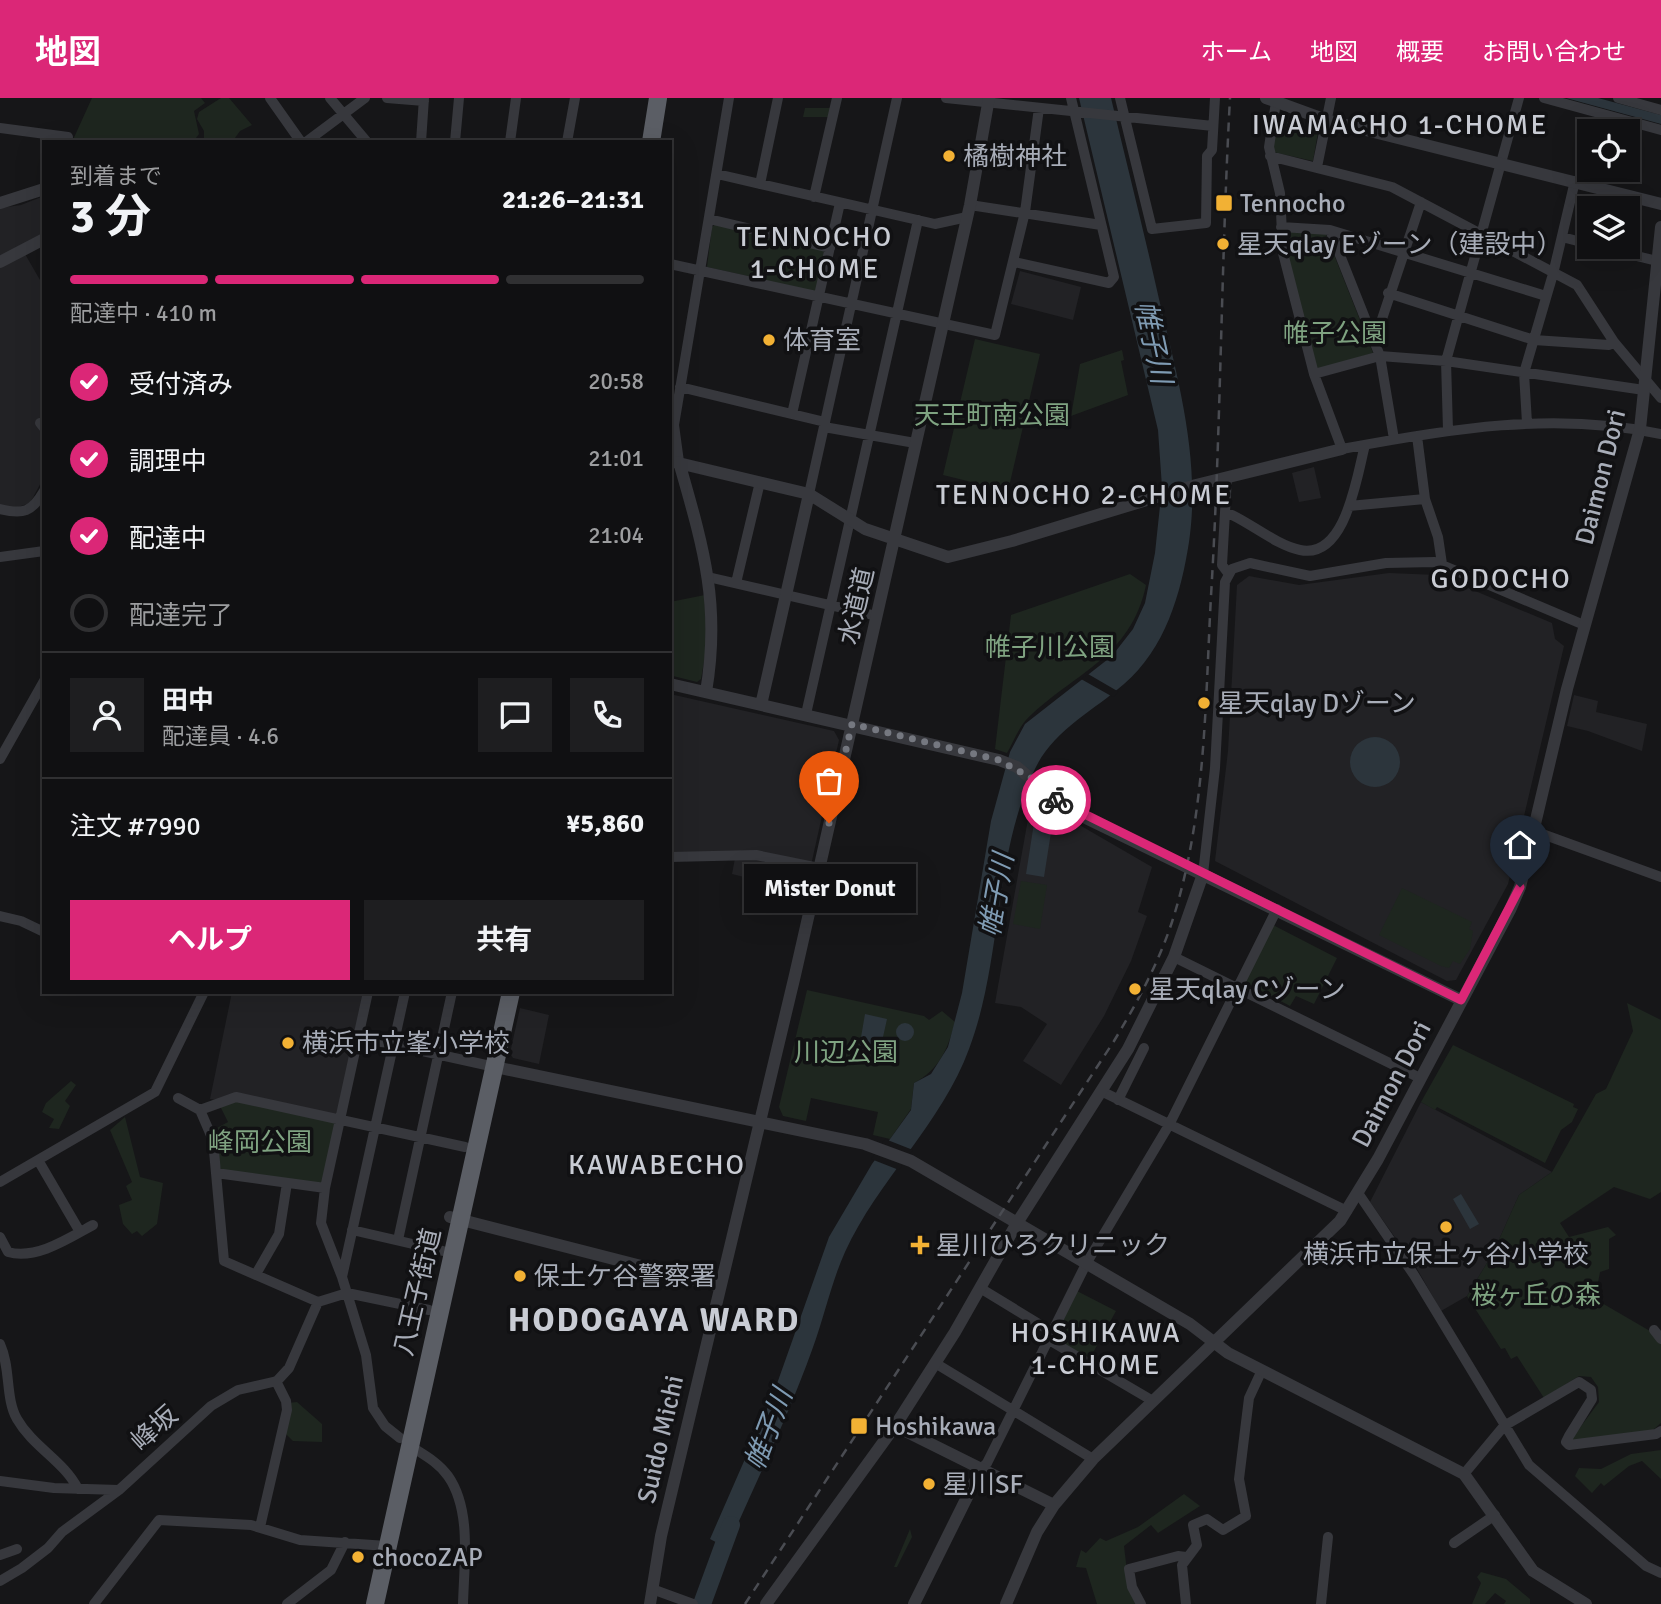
<!DOCTYPE html>
<html lang="ja">
<head>
<meta charset="utf-8">
<style>
	body { margin:0; font-family:Signika,"Noto Sans JP",sans-serif; background:#1e1e20; color:#f1f3f6; height:100vh; display:flex; flex-direction:column; font-size:26px; white-space:nowrap }
	* { box-sizing:border-box; margin:0 }
	p { font-size:23px; color:#9c9d9f }
	.icon { flex:none; width:38px; height:38px; fill:none; stroke:currentColor; stroke-width:2; stroke-linecap:round; stroke-linejoin:round }
	.map { position:relative; flex:1; overflow:hidden }
	.sheet { position:absolute; left:42px; top:42px; width:630px; height:854px; display:flex; flex-direction:column; background:#101012; border-radius:0px; box-shadow:0 7px 28px #0002,0 0 0 2px #303032 }
	.sheet>* { flex:none }
	.buttons { position:absolute; left:1577px; top:21px; display:grid; gap:14px }
	.buttons a { display:grid; place-items:center; width:63px; height:63px; border-radius:0px; background:#101012; box-shadow:0 7px 28px #0002,0 0 0 2px #303032; font-size:35px }
	.pin { position:absolute; display:grid; place-items:center; width:60px; height:60px; color:#fff; margin:-72px -30px; border-radius:50% 50% 50% 0; rotate:-45deg; box-shadow:0 0 7px #0007 }
	.pin .icon { rotate:45deg }
	.courier { position:absolute; display:grid; place-items:center; width:70px; height:70px; margin:-35px; border:5px solid #db2777; border-radius:50%; background:#fff; color:#222; box-shadow:0 2px 9px #0007 }
	.bubble { position:absolute; height:49px; border-radius:0px; background:#101012; box-shadow:0 7px 28px #0002,0 0 0 2px #303032; font-size:23px; font-weight:700; line-height:49px; text-align:center }
	.summary em { font-style:normal; font-weight:700 }
	.summary div { display:flex; flex-direction:column-reverse }
	.summary { display:flex; align-items:center; justify-content:space-between; height:119px; padding:0 28px }
	h1 { font-size:46px; font-weight:700; line-height:52px }
	.bar { display:grid; grid-template-columns:repeat(4,1fr); gap:10px 7px; align-content:center; height:84px; padding:0 28px }
	.bar i { height:9px; border-radius:5px; background:#303032 }
	.bar .selected { background:#db2777 }
	.bar p { grid-column:span 4 }
	.line { display:flex; align-items:center; gap:18px; padding:0 28px; border-top:2px solid #303032 }
	.line div { flex:1 }
	.round { display:grid; place-items:center; flex:none; width:74px; height:74px; border-radius:0px; background:#1e1e20 }
	ol { padding:0 28px; list-style:none }
	li { display:flex; align-items:center; gap:21px; height:77px }
	li p { margin-inline-start:auto }
	li .icon { padding:7px; border-radius:50%; background:#db2777; color:#fff; stroke-width:4 }
	li:last-child { color:#9c9d9f }
	li i { width:38px; height:38px; border:4px solid #303032; border-radius:50% }
	.primary-button { display:flex; gap:14px; margin-top:auto; padding:14px 28px }
	.primary-button a { flex:1; height:80px; border-radius:0px; background:#db2777; color:#fff; font-size:28px; font-weight:700; line-height:80px; text-align:center }
	.primary-button a+a { background:#1e1e20; color:#f1f3f6 }
	header { display:flex; align-items:center; gap:42px; box-sizing:border-box; height:98px; padding:0 35px; background:#db2777; color:#fff }
	header strong { font-size:33px }
	nav { display:flex; gap:38px; margin-inline-start:auto; font-size:24px }
	.map>svg:first-child { display:block }
	.built { fill:#222225 }
	.green { fill:#1e261f }
	.water { fill:#2c353c }
	.pier { fill:#161618 }
	.lines { fill:none; stroke-linecap:round; stroke-linejoin:round }
	.river { stroke:#2c353c; stroke-width:18 }
	.minor { stroke:#37383d; stroke-width:10 }
	.tertiary { stroke:#37383d; stroke-width:12 }
	.trunk { stroke:#5b5e65; stroke-width:18 }
	.rail { stroke:#4a4c52; stroke-width:2.5; stroke-dasharray:9 7; stroke-linecap:butt }
	.done { stroke:#757880; stroke-width:7; stroke-dasharray:0 12.6 }
	.route { stroke:#db2777; stroke-width:9 }
	.poi-dot { fill:#f2b134; stroke:#111113; stroke-width:2.5 }
	.labels { text-anchor:middle; stroke-width:7; stroke-linejoin:round; paint-order:stroke }
	.poi-label { font-size:26px; fill:#a8adb8; stroke:#111113; text-anchor:start }
	.park-label { font-size:26px; fill:#7fa381; stroke:#111113 }
	.street-label { font-size:26px; fill:#a8adb8; stroke:#111113 }
	.neighbourhood-label { font-size:28px; letter-spacing:2px; fill:#c9ccd4; stroke:#111113 }
	.water-label { font-size:28px; font-style:italic; fill:#7f9bb3; stroke:#111113 }
	.district-label { font-size:33px; font-weight:bold; letter-spacing:2px; fill:#c9ccd4; stroke:#111113 }
</style>
</head>
<body>
<header>
<strong>地図</strong>
<nav><a>ホーム</a><a>地図</a><a>概要</a><a>お問い合わせ</a></nav>
</header>
<div class="map">
<svg width="1661" height="1506" viewBox="0 0 1661 1506">
	<rect width="100%" height="100%" fill="#161618"/>
	<!-- built -->
	<path class="built" d="M44,98V137L0,160V110L21,107Z
		M25,156L44,189V320L36,324L44,340V379L30,405L15,410L0,408V167Z
		M1020,173L1081,189L1073,222L1011,206Z
		M1314,369L1321,400L1299,404L1292,375Z
		M1389,475L1437,477L1552,525L1555,541L1564,548L1508,786L1456,882L1447,883L1215,763L1228,653L1237,487L1249,478L1299,487Z
		M670,596L834,633L839,642L805,794L732,776L736,755L670,756Z
		M1574,597L1598,603L1596,614L1647,626L1642,653L1588,633L1567,628Z
		M1030,710L1064,718L1152,769L1138,814L1147,818L1131,863L1104,918L1061,987L1023,963L1047,926L1021,909L995,905Z
		M232,894H364L339,1017L210,1001Z
		M520,910L549,917L539,966L513,960L510,955Z
		M1421,1004L1552,1074L1519,1097L1493,1155L1467,1198L1441,1213L1416,1169L1370,1104Z"/>
	<!-- green -->
	<path class="green" d="M92,0H201L205,5L194,13L199,36L193,44H72Z
		M221,0H229L252,27L240,33L232,44H204V33L197,21L199,14Z
		M805,10H830L829,19H803Z
		M1276,20L1318,34L1313,63L1273,54Z
		M717,125L824,152L818,194L707,169L712,129Z
		M1283,131L1325,134L1373,255L1315,273L1285,155Z
		M975,241L1040,256L1008,393L943,377Z
		M1122,252L1124,262L1121,263L1128,297L1071,318L1080,266Z
		M1130,476L1146,487C1131,560 1073,575 1026,622C1018,631 1013,645 1007,655L995,651L1011,517Z
		M705,497L707,546L701,581L697,584L673,578L670,577V504Z
		M1021,783L1047,787L1040,831L1013,826Z
		M1402,790L1472,824L1469,831L1473,833L1470,851L1460,866L1453,863L1449,870L1441,868L1379,837Z
		M1273,827L1337,860L1314,906L1296,898L1290,908L1244,884Z
		M807,892L924,918L929,922L942,913L955,924C948,951 939,972 914,985L911,1011L890,1041L873,1037L878,1014L811,1000L806,1023L783,1018L779,1009Z
		M1627,905L1661,922V1094L1650,1101L1614,1089L1560,1125L1569,1139L1608,1129L1616,1137L1609,1141V1171L1600,1174L1595,1201L1650,1233L1661,1246V1325L1653,1332L1573,1343V1339L1599,1304L1598,1289L1591,1279L1579,1278L1544,1300L1517,1258L1511,1261L1505,1250L1501,1251L1467,1198L1493,1155L1519,1097L1552,1074L1596,996L1606,991L1633,933Z
		M1453,947L1574,1006L1573,1009L1578,1011L1572,1024L1561,1032L1545,1065L1437,1009L1435,1012L1421,1004Z
		M71,983L76,987L65,1003L70,1008L59,1031L49,1030L54,1021L42,1014L46,1005Z
		M234,1003L334,1023L336,1027L323,1083L320,1086L221,1073L213,1032L228,1024L220,1008Z
		M125,1019L140,1079L163,1085L157,1126L142,1138L137,1133L132,1136L123,1126L119,1107L132,1102L126,1088L132,1084L110,1032Z
		M1077,1193L1116,1213L1089,1262L1052,1241Z
		M297,1304L322,1326V1344L293,1343L282,1332L288,1305Z
		M1661,1352V1381L1642,1363L1629,1368L1604,1388L1601,1385L1592,1395L1575,1378L1579,1370L1601,1371L1631,1356Z
		M1184,1396L1200,1408L1158,1435L1151,1427L1124,1448L1129,1490L1138,1506H1097L1086,1470L1076,1469L1081,1452L1086,1455L1100,1440L1106,1443L1138,1429Z
		M910,1431L912,1439L897,1469H894Z
		M1481,1474L1506,1481L1530,1501V1506H1504L1506,1503L1495,1495L1485,1506H1472L1481,1485L1477,1479Z"/>
	<!-- water -->
	<path class="water" d="M1079,0H1111C1127,67 1144,134 1159,201C1178,281 1201,362 1189,444C1181,496 1165,551 1124,586C1092,614 1052,633 1034,673C993,760 1003,861 969,951C942,1025 878,1082 845,1154C831,1185 824,1220 812,1252C788,1319 756,1384 727,1450L710,1441L773,1297L829,1139L872,1066L911,1012L914,985L931,976L948,949L962,895L991,723L1010,654L1025,626L1112,558L1133,531L1145,505L1155,455L1162,389L1158,332Z
		M1566,0H1598L1661,17V26Z
		M1350 664a25 25 0 1 1 50 0a25 25 0 1 1-50 0Z
		M1034,725L1052,728L1044,779L1026,776Z
		M865,916L887,921L881,948L875,953L859,951Z
		M896 934a9 9 0 1 1 18 0a9 9 0 1 1-18 0Z
		M1461,1096L1479,1126L1470,1131L1453,1101Z"/>
	<!-- pier -->
	<path class="pier" d="M1088,576L1119,594L1113,599L1081,581Z
		M885,1041L913,1052L899,1072L871,1061Z"/>
	<g class="lines">
		<!-- river -->
		<path class="river" d="M702,1506L731,1427"/>
		<!-- minor -->
		<path class="minor" d="M270,0L301,44
			M330,0L367,44
			M387,0L424,3
			M946,0L1213,28
			M1120,0L1152,131L1206,125L1207,58L1212,52L1215,0
			M1544,0L1661,32
			M1618,0L1661,12
			M1276,4L1269,49L1280,95L1283,155L1314,276L1342,351C1448,331 1554,313 1661,336
			M0,30L68,39
			M306,44L365,0
			M421,44L424,0
			M455,44L459,0
			M510,44L516,0
			M567,44L575,0
			M1270,58L1392,89L1577,187L1614,244L1661,300
			M1317,69L1331,0
			M717,76L935,126L967,119
			M760,86L778,0
			M814,99L837,0
			M970,107L1101,127
			M709,121L830,150
			M1281,129L1330,132L1546,198
			M1330,132L1380,258L1394,341
			M1562,139L1589,146
			M1600,149L1657,163
			M1014,164L1109,185L1114,179L1071,0
			M670,166L995,237L1025,114L1039,10
			M1388,195L1534,242L1609,247L1614,244
			M1375,242L1421,104
			M1314,276L1380,258L1446,263L1644,292
			M680,289L825,324
			M792,316L840,105
			M40,325L44,330
			M1527,325L1524,275L1553,176L1575,83
			M824,329L915,345
			M1448,332L1446,263L1519,0
			M1417,338L1425,401L1438,439L1442,466
			M679,364L674,327L729,0
			M1227,379L1222,467L1228,475
			M809,396L897,0
			M1349,408L1425,401
			M0,411C23,417 32,414 44,393
			M1225,416L1232,417C1253,427 1277,447 1300,452C1346,462 1357,377 1365,347
			M0,459L44,453
			M708,479L877,518
			M736,485L760,384
			M806,616L918,122
			M0,661L44,583
			M1534,733L1661,779
			M670,759L756,757L819,770
			M1203,776L1215,670L1225,484L1232,471L1250,465L1310,478L1386,465L1435,464L1584,527
			M0,818L21,823L44,834
			M1174,859L1420,980
			M368,894L325,1090L321,1125L342,1179L366,1257L373,1310L385,1328L400,1340
			M359,939L495,969
			M1101,993L1347,1113
			M178,1000L200,1012L213,1042L224,1163L318,1204L347,1195L429,1212
			M1118,1002L1144,950
			M200,1012L236,999L465,1049
			M38,1062L80,1134
			M216,1075L325,1090
			M0,1084L155,994L204,894
			M1358,1095L1414,1177L1529,1367L1646,1468L1661,1475
			M352,1132L443,1153
			M0,1139L8,1154C37,1162 69,1140 93,1127
			M398,1142L452,894
			M256,1176L279,1136L287,1085
			M342,1179L405,894
			M980,1190L1052,1234
			M1654,1232L1661,1241
			M1049,1242L1153,1303
			M0,1246C11,1270 5,1300 17,1321C33,1349 64,1363 78,1391
			M935,1265L1093,1361
			M410,1348C424,1357 438,1364 448,1378C472,1412 464,1466 463,1506
			M981,1371L987,1365L1086,1166L1169,1027L1277,811
			M1464,1376L1504,1328L1579,1284L1591,1292L1592,1301L1569,1338L1566,1344L1569,1347L1656,1336L1661,1333
			M0,1383L54,1390L119,1392
			M260,1429L287,1312L286,1303L276,1283
			M1454,1445L1495,1417
			M0,1457L17,1451
			M0,1483L22,1470L48,1450L62,1434L119,1392L211,1308L238,1292L277,1283L289,1270L318,1204
			M652,1491L693,1506
			M94,1506L159,1422L251,1427L300,1442L387,1448
			M287,1506L331,1472L345,1444
			M1141,1506L1132,1489L1129,1471L1178,1458L1186,1459
			M1186,1506L1182,1467L1197,1447L1193,1427L1207,1421L1223,1432L1246,1418L1239,1381L1249,1300L1262,1272
			M1321,1506L1328,1439"/>
		<!-- tertiary -->
		<path class="tertiary" d="M1266,0L1326,22L1661,106
			M0,105L44,91
			M0,164L44,141
			M670,363L809,396L865,431L948,459L1012,443L1196,387L1342,351
			M679,364C703,448 721,506 706,594
			M670,586L999,662L1017,669L1060,706L1086,720L1461,902
			M761,607L809,396
			M495,969L865,1046L911,1063L1190,1226L1228,1255L1464,1376L1533,1473L1586,1506
			M450,1119L719,1188
			M895,1328L1054,1407
			M650,1506L661,1438L795,877L970,107L989,0
			M766,1506L895,1328L955,1234L1017,1125L1128,951L1174,859L1203,776
			M914,1506L981,1371
			M1006,1506L1037,1434L1054,1407L1093,1361L1340,1123L1378,1061L1510,812L1520,789L1567,591L1640,331L1661,129"/>
		<!-- trunk -->
		<path class="trunk" d="M651,44L658,0
			M375,1506L511,894"/>
		<!-- rail -->
		<path class="rail" d="M745,1506L1114,943C1137,905 1158,866 1172,824C1206,718 1205,608 1211,498C1221,332 1221,166 1230,0"/>
	</g>
	<g class="lines">
		<!-- done -->
		<path class="done" d="M829,725L852,626L999,662L1035,682L1056,702"/>
		<!-- route -->
		<path class="route" d="M1056,702L1461,902L1520,789"/>
	</g>
	<!-- markers -->
	<g class="poi-dot">
		<circle cx="949" cy="58" r="7"/>
		<rect x="1215" y="96" width="18" height="18" rx="3.5"/>
		<circle cx="1223" cy="146" r="7"/>
		<circle cx="769" cy="242" r="7"/>
		<circle cx="1204" cy="605" r="7"/>
		<circle cx="1135" cy="891" r="7"/>
		<circle cx="288" cy="945" r="7"/>
		<circle cx="1446" cy="1129" r="7"/>
		<path d="M916.5 1136.5h7v7h7v7h-7v7h-7v-7h-7v-7h7z"/>
		<circle cx="520" cy="1178" r="7"/>
		<rect x="850" y="1319" width="18" height="18" rx="3.5"/>
		<circle cx="929" cy="1386" r="7"/>
		<circle cx="358" cy="1459" r="7"/>
	</g>
	<g class="labels">
		<!-- poi labels -->
		<g class="poi-label">
			<text x="963" y="67">橘樹神社</text>
			<text x="1240" y="114">Tennocho</text>
			<text x="1237" y="155">星天qlay Eゾーン（建設中）</text>
			<text x="783" y="251">体育室</text>
			<text x="1218" y="614">星天qlay Dゾーン</text>
			<text x="1149" y="900">星天qlay Cゾーン</text>
			<text x="302" y="954">横浜市立峯小学校</text>
			<text x="936" y="1156">星川ひろクリニック</text>
			<text x="1446" y="1165" text-anchor="middle">横浜市立保土ヶ谷小学校</text>
			<text x="534" y="1187">保土ケ谷警察署</text>
			<text x="875" y="1337">Hoshikawa</text>
			<text x="943" y="1395">星川SF</text>
			<text x="372" y="1468">chocoZAP</text>
		</g>
		<!-- park labels -->
		<g class="park-label">
			<text x="1335" y="244">帷子公園</text>
			<text x="992" y="326">天王町南公園</text>
			<text x="1050" y="558">帷子川公園</text>
			<text x="846" y="963">川辺公園</text>
			<text x="260" y="1053">峰岡公園</text>
			<text x="1536" y="1206">桜ヶ丘の森</text>
		</g>
		<!-- street labels -->
		<g class="street-label">
			<text transform="translate(1600 379) rotate(-76)" y="9">Daimon Dori</text>
			<text transform="translate(856 508) rotate(-77)" y="9">水道道</text>
			<text transform="translate(1391 986) rotate(-62)" y="9">Daimon Dori</text>
			<text transform="translate(417 1194) rotate(-77)" y="9">八王子街道</text>
			<text transform="translate(154 1330) rotate(-42)" y="9">峰坂</text>
			<text transform="translate(660 1341) rotate(-77)" y="9">Suido Michi</text>
		</g>
		<!-- neighbourhood labels -->
		<g class="neighbourhood-label">
			<text x="1400" y="36">IWAMACHO 1-CHOME</text>
			<text x="815" y="148">TENNOCHO<tspan x="815" dy="32">1-CHOME</tspan></text>
			<text x="1084" y="406">TENNOCHO 2-CHOME</text>
			<text x="1501" y="490">GODOCHO</text>
			<text x="657" y="1076">KAWABECHO</text>
			<text x="1096" y="1244">HOSHIKAWA<tspan x="1096" dy="32">1-CHOME</tspan></text>
		</g>
		<!-- water labels -->
		<g class="water-label">
			<text transform="translate(1154 244) rotate(78)" y="10">帷子川</text>
			<text transform="translate(996 797) rotate(-80)" y="10">帷子川</text>
			<text transform="translate(768 1331) rotate(-69)" y="10">帷子川</text>
		</g>
		<!-- district labels -->
		<g class="district-label">
			<text x="654" y="1233">HODOGAYA WARD</text>
		</g>
	</g>
</svg>
<div class="buttons">
<a><svg class="icon" aria-label="locate" viewBox="0 0 24 24"><circle cx="12" cy="12" r="6"/><path d="M12 2v4M12 18v4M2 12h4M18 12h4"/></svg></a>
<a><svg class="icon" aria-label="layers" viewBox="0 0 24 24"><path d="M12 4l9 5-9 5-9-5zM3 14l9 5 9-5"/></svg></a>
</div>
<div class="pin" style="left:829px;top:725px;background:#ea580c"><svg class="icon" aria-label="bag" viewBox="0 0 24 24"><path d="M5 8h14l-1 12H6zM9 8a3 3 0 0 1 6 0"/></svg></div>
<div class="pin" style="left:1520px;top:789px;background:#1f2937"><svg class="icon" aria-label="home" viewBox="0 0 24 24"><path d="M3 11l9-7 9 7M6 9v11h12V9"/></svg></div>
<div class="courier" style="left:1056px;top:702px"><svg class="icon" aria-label="bike" viewBox="0 0 24 24"><circle cx="6" cy="16" r="4"/><circle cx="18" cy="16" r="4"/><path d="M6 16l4-8h5l3 8M10 8l3 8H6M13 5h3"/></svg></div>
<div class="bubble" style="left:744px;top:766px;width:172px">Mister Donut</div>
<section class="sheet">
<div class="summary"><div><h1>3 分</h1><p>到着まで</p></div><em>21:26–21:31</em></div>
<div class="bar"><i class="selected"></i><i class="selected"></i><i class="selected"></i><i></i><p>配達中 · 410 m</p></div>
<ol>
<li><svg class="icon" aria-label="check" viewBox="0 0 24 24"><path d="M5 12l5 5 9-10"/></svg>受付済み<p>20:58</p></li>
<li><svg class="icon" aria-label="check" viewBox="0 0 24 24"><path d="M5 12l5 5 9-10"/></svg>調理中<p>21:01</p></li>
<li><svg class="icon" aria-label="check" viewBox="0 0 24 24"><path d="M5 12l5 5 9-10"/></svg>配達中<p>21:04</p></li>
<li><i></i>配達完了</li>
</ol>
<div class="line" style="height:126px"><a class="round"><svg class="icon" aria-label="person" viewBox="0 0 24 24"><circle cx="12" cy="8" r="4"/><path d="M4 21q1-7 8-7t8 7"/></svg></a><div><b>田中</b><p>配達員 · 4.6</p></div><a class="round"><svg class="icon" aria-label="chat" viewBox="0 0 24 24"><path d="M4 5h16v11H9l-5 4z"/></svg></a><a class="round"><svg class="icon" aria-label="phone" viewBox="0 0 24 24"><path d="M5 4h4l2 5-3 2q2 4 5 5l2-3 5 2v4C11 20 4 13 5 4z"/></svg></a></div>
<div class="line" style="height:91px"><div>注文 #7990</div><b>¥5,860</b></div>
<div class="primary-button"><a>ヘルプ</a><a>共有</a></div>
</section>
</div>
</body>
</html>
